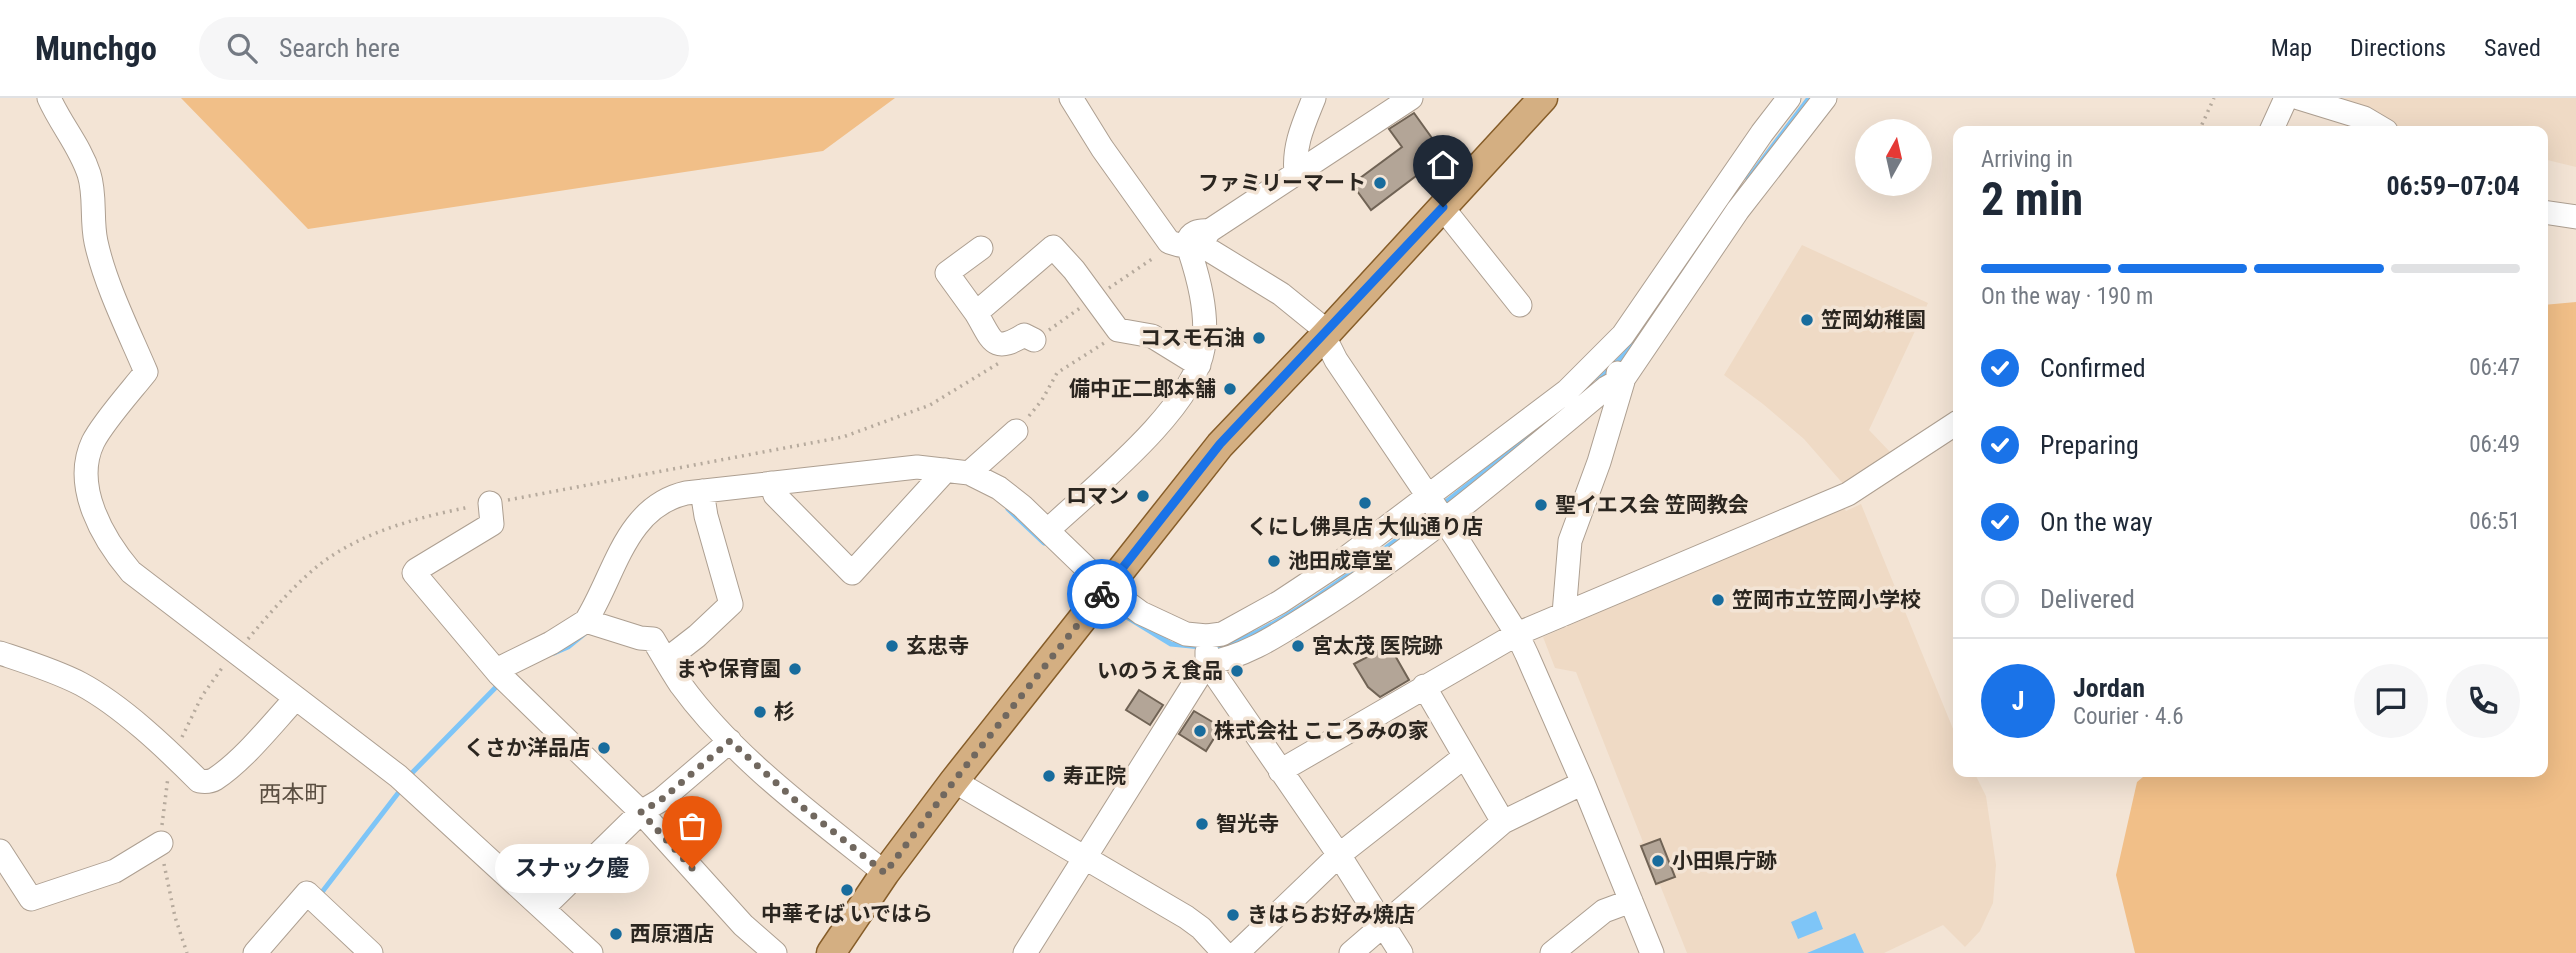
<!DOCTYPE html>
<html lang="en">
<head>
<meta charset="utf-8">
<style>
	body { margin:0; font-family:"Roboto Condensed","Noto Sans JP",sans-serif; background:#f6f6f7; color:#1f2937; height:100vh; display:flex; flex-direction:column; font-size:26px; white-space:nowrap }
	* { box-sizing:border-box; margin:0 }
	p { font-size:23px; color:#747a83 }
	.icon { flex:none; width:38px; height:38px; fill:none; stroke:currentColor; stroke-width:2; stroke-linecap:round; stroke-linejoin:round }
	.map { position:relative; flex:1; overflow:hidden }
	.details { position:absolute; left:1953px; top:28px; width:595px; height:651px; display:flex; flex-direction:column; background:#fff; border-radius:14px; box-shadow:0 7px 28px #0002 }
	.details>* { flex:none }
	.needle { width:46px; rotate:8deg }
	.tools { position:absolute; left:1855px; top:21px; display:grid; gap:14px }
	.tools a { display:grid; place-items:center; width:77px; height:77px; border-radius:50%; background:#fff; box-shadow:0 7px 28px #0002; font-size:35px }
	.pin { position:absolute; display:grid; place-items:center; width:60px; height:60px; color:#fff; margin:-72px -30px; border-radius:50% 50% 50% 0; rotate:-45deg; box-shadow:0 0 7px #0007 }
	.pin .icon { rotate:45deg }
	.courier { position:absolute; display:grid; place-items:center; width:70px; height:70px; margin:-35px; border:5px solid #1a73e8; border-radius:50%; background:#fff; color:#222; box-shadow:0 2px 9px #0007 }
	.bubble { position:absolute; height:49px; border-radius:24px; background:#fff; box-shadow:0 7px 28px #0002; font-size:23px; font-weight:700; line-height:49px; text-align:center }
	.headline em { font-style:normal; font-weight:700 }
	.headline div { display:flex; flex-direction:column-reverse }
	.headline { display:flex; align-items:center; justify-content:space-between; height:119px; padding:0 28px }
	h1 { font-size:46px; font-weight:700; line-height:52px }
	.bar { display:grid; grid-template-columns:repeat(4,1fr); gap:10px 7px; align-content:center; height:84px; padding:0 28px }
	.bar i { height:9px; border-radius:5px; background:#e0e1e3 }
	.bar .selected { background:#1a73e8 }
	.bar p { grid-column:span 4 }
	.line { display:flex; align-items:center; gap:18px; padding:0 28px; border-top:2px solid #e0e1e3 }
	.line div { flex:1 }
	.round { display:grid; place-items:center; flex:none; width:74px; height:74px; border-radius:37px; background:#f6f6f7 }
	ol { padding:0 28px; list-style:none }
	li { display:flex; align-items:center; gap:21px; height:77px }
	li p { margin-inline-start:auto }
	li .icon { padding:7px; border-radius:50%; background:#1a73e8; color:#fff; stroke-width:4 }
	li:last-child { color:#747a83 }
	li i { width:38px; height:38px; border:4px solid #e0e1e3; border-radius:50% }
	header { display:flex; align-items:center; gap:42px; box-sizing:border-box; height:98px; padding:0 35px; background:#fff; border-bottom:2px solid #e0e1e3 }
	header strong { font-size:33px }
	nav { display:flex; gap:38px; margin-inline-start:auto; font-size:24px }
	.search { width:490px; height:63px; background:#f6f6f7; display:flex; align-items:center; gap:18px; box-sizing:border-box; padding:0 24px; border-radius:38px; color:#747a83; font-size:26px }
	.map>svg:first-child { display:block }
	.built { fill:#efdac5 }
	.green { fill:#f1bf88 }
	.water { fill:#7ec5f7 }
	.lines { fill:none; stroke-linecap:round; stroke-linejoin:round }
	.stream { stroke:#7ec5f7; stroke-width:5 }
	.building { fill:#b3a597; stroke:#706355; stroke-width:2 }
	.minor-casing { stroke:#ad9f91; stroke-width:25 }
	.major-casing { stroke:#865d29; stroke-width:31 }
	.path { stroke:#b6aa9d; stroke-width:3.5; stroke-dasharray:2 5; stroke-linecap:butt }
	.minor { stroke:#fff; stroke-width:23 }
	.major { stroke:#d4af82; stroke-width:28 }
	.done { stroke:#71685f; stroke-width:7; stroke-dasharray:0 12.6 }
	.route { stroke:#1a73e8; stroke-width:9 }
	.poi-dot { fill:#186c9d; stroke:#f3e4d5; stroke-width:2.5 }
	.labels { text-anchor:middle; stroke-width:7; stroke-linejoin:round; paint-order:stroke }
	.poi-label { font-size:21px; font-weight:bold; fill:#2b2620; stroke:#f3e4d5; text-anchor:start }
	.neighbourhood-label { font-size:23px; fill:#5a4e41; stroke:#f3e4d5 }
</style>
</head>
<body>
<header>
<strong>Munchgo</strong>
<div class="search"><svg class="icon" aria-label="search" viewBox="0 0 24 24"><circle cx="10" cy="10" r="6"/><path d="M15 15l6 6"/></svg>Search here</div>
<nav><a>Map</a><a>Directions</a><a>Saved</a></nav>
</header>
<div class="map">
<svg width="2576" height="855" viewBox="0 0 2576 855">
	<rect width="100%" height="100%" fill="#f3e4d5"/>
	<!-- built -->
	<path class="built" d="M2341,0H2576V69L2543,61V33H2496L2488,28L2484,33H2405L2368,11Z
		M1802,147L1928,205L1869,332L1892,356L1845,388L1804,341L1763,306L1724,277Z
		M1861,406L1958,643V674H1974L1986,698L1996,767L1993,805L1980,833L1965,849L1943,827L1884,855H1687L1660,787L1656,788L1639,746L1643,744L1576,574L1555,570L1543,539L1843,408L1846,413Z"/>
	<!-- green -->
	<path class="green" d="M181,0H895L823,53L308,131Z
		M2576,204V855H2135L2116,777L2137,684L2149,674H2543V207Z"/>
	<!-- water -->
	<path class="water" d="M1816,813L1823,831L1798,841L1791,824Z
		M1855,835L1864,855H1807Z"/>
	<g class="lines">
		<!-- stream -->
		<path class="stream" d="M1748,81L1809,0
			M1598,283L1625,256L1680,178
			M1442,407L1536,334
			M1008,411L1044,445
			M1122,516L1171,546L1201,549
			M1211,549C1259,549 1390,447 1431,416
			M554,555L568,549L589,532
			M409,678L500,585
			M319,798L402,690"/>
	</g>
	<!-- building -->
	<path class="building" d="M1414,15L1452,68L1426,85L1420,75L1371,112L1352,86L1402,49L1389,31Z
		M1389,547L1409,582L1380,599L1368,589L1354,566Z
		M1139,592L1163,607L1150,627L1126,612Z
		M1194,613L1221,629L1206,653L1179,636Z
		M1660,741L1675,779L1656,786L1641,748Z"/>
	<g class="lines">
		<defs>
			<path id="minor" d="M49,0C61,27 80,48 89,76C96,98 91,121 96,144C105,186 129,234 146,274C131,293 103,324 93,344C72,388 103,441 131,474L296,600
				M1071,0L1102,50L1169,144L1179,147L1187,145
				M2299,0L2364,20L2386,33
				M2271,33L2286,0
				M1296,75C1293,48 1304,25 1314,0
				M1442,109L1520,207
				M2543,114L2576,119
				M1202,145L1209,133L1411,0
				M1190,154L1201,147L1281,196L1318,226L1336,262L1457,441L1517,536L1527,557L1583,685L1652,855
				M976,215L947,175L981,150
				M1034,242L1024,237C992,257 992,241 976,215L1053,149L1074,172L1118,232L1152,238L1199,267
				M969,375L1016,333
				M771,385L775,397L852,475L946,372
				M490,405L492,426L416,472L414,475L499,576L641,714L743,827L775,855
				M1048,432C1093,390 1193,311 1203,251C1209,216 1198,177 1187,145C1190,134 1199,132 1209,133
				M1564,516L1570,443L1599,364L1624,280L1618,275
				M586,523C615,477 625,409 686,395L917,369L969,375L999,390L1022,408L1107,490L1141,515L1186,536L1207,538L1222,536L1280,504L1342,463L1567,293L1623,237L1762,35L1789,0
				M1207,554V565L1339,757L1401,855
				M0,555C27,564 56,573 81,586C122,608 166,650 199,683C205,684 210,684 215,681C244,662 272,626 296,600L398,678L591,855
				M666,562L697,538L731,506L706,418L702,393
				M496,572L551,545L586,523L640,540L653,541C662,556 671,572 681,587C734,660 815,719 885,775
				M1424,588L1503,724
				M1280,673L1517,536L1848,396L1958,324
				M954,683L1186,819L1201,830L1224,855
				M0,753L31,801L115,773L161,745
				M543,810L641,714L661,702L730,643
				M255,855L307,795L371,855
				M1025,855L1207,565C1247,559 1282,534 1316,513C1419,448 1512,368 1606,290L1624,280L1738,112L1825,0
				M1237,855L1339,757L1464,659
				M1351,855L1503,724L1583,685
				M1552,855L1604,813L1631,803"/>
			<path id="major" d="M831,855L885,775L954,683L1220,347L1325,237L1543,0"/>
		</defs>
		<!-- minor casing -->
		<use href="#minor" class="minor-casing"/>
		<!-- major casing -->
		<use href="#major" class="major-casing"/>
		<!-- path -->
		<path class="path" d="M2199,33L2214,0
			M1109,190L1155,159
			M1049,232L1080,210
			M1029,318L1042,302L1057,275L1104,245
			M508,402L843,339L930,307L999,265
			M248,541C270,515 293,488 319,467C361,434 419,419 470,409
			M182,639L202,598L222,570
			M162,727L168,679
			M164,766L175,819L187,855"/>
		<!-- minor -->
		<use href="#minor" class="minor"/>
		<!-- major -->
		<use href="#major" class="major"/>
	</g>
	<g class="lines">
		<!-- done -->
		<path class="done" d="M692,770L641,714L661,702L730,643L805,711L885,775L954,683L1102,496"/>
		<!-- route -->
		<path class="route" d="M1102,496L1220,346L1443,109"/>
	</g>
	<!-- markers -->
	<g class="poi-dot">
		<circle cx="1380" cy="85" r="7"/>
		<circle cx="1807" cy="222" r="7"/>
		<circle cx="1259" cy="240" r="7"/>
		<circle cx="1230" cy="291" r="7"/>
		<circle cx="1143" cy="398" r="7"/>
		<circle cx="1365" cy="405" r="7"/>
		<circle cx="1541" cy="407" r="7"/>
		<circle cx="1274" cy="463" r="7"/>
		<circle cx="1718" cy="502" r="7"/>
		<circle cx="892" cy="548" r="7"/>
		<circle cx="1298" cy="548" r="7"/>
		<circle cx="795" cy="571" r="7"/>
		<circle cx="1237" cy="573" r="7"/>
		<circle cx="760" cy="614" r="7"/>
		<circle cx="1200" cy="633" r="7"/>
		<circle cx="604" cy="650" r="7"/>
		<circle cx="1049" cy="678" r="7"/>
		<circle cx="1202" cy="726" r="7"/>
		<circle cx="1658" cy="763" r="7"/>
		<circle cx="847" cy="792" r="7"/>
		<circle cx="1233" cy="817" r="7"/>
		<circle cx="616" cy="836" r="7"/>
	</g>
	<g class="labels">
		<!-- poi labels -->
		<g class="poi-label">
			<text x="1366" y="92" text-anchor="end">ファミリーマート</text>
			<text x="1821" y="229">笠岡幼稚園</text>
			<text x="1245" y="247" text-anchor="end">コスモ石油</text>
			<text x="1216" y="298" text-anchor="end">備中正二郎本舗</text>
			<text x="1129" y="405" text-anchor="end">ロマン</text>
			<text x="1555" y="414">聖イエス会 笠岡教会</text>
			<text x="1365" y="436" text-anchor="middle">くにし佛具店 大仙通り店</text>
			<text x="1288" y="470">池田成章堂</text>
			<text x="1732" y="509">笠岡市立笠岡小学校</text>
			<text x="906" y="555">玄忠寺</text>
			<text x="1312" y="555">宮太茂 医院跡</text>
			<text x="781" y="578" text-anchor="end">まや保育園</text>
			<text x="1223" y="580" text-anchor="end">いのうえ食品</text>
			<text x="774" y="621">杉</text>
			<text x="1214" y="640">株式会社 こころみの家</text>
			<text x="590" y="657" text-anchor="end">くさか洋品店</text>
			<text x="1063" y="685">寿正院</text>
			<text x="1216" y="733">智光寺</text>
			<text x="1672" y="770">小田県庁跡</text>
			<text x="847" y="823" text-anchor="middle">中華そば いではら</text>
			<text x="1247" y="824">きはらお好み焼店</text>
			<text x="630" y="843">西原酒店</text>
		</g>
		<!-- neighbourhood labels -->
		<g class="neighbourhood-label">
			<text x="293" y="704">西本町</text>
		</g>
	</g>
</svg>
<div class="tools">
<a><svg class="needle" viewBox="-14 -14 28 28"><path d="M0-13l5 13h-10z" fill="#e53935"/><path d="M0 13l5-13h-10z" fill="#747a83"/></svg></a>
</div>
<div class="pin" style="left:692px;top:770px;background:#ea580c"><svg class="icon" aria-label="bag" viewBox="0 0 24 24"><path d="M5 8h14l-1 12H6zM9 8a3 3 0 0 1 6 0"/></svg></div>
<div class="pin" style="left:1443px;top:109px;background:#1f2937"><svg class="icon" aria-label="home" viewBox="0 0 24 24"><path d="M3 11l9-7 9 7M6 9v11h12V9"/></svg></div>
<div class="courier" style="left:1102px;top:496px"><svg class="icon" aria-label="bike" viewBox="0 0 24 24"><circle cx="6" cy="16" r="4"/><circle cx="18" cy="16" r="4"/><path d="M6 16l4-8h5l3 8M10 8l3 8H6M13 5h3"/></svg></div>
<div class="bubble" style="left:495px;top:746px;width:154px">スナック慶</div>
<section class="details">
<div class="headline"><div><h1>2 min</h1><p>Arriving in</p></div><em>06:59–07:04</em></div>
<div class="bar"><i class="selected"></i><i class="selected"></i><i class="selected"></i><i></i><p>On the way · 190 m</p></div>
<ol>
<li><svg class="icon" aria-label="check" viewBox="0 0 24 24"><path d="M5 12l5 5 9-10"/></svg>Confirmed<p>06:47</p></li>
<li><svg class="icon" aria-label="check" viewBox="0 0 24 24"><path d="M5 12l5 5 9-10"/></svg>Preparing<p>06:49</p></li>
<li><svg class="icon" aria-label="check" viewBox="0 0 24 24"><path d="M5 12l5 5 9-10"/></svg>On the way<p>06:51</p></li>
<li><i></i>Delivered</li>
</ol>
<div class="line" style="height:126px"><b class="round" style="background:#1a73e8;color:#fff">J</b><div><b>Jordan</b><p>Courier · 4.6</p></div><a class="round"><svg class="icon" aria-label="chat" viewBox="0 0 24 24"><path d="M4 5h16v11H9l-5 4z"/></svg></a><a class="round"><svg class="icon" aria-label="phone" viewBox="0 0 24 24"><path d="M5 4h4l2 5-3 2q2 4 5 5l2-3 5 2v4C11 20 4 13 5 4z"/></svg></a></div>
</section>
</div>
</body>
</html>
